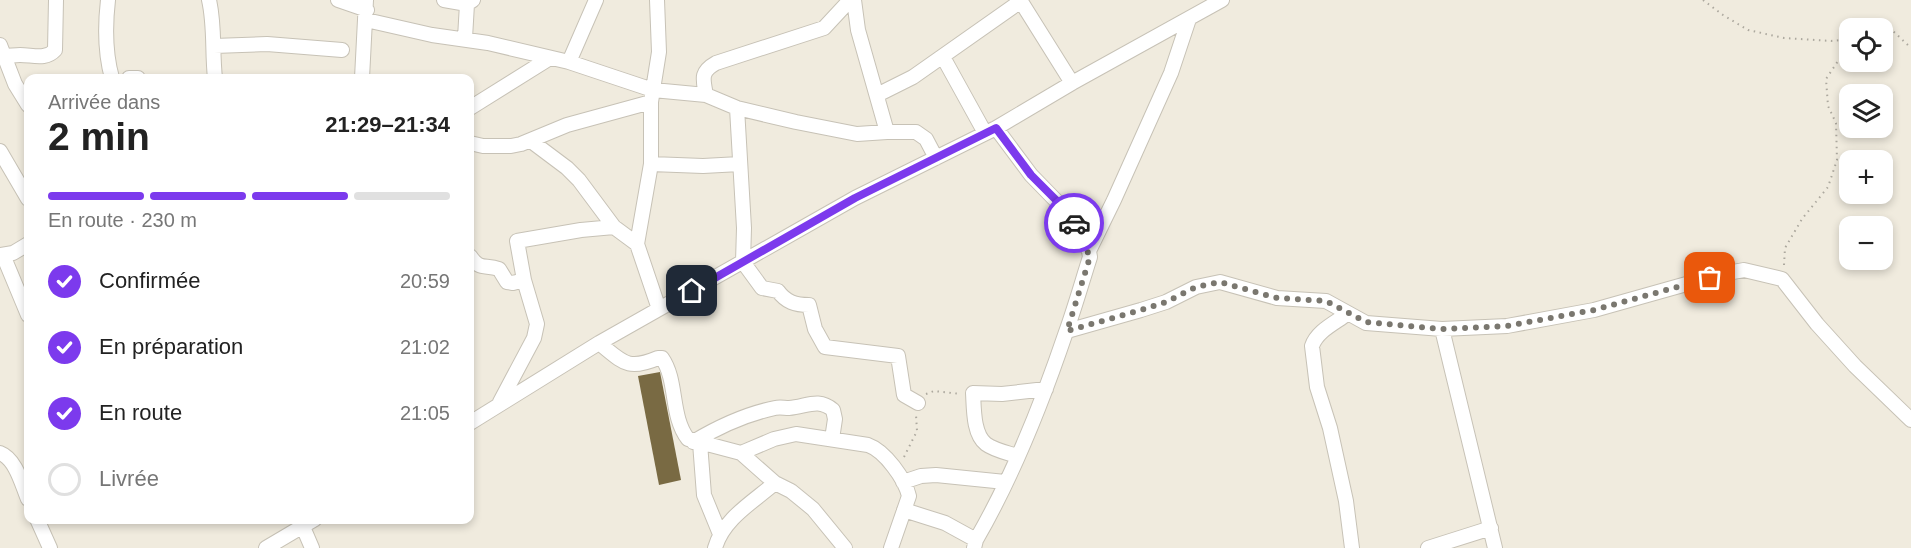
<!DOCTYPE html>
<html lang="fr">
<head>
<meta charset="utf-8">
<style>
	body { margin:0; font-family:Helvetica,sans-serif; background:#f6f6f6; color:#222; height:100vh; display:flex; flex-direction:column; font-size:22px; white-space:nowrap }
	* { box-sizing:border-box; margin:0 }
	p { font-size:20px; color:#767676 }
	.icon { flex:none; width:33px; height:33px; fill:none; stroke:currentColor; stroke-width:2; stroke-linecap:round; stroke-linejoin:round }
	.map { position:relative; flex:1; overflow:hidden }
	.side { position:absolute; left:24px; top:74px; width:450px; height:450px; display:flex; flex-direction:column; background:#fff; border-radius:12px; box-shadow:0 3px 9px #0003 }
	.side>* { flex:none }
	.controls { position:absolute; left:1839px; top:18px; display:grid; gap:12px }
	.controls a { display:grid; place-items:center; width:54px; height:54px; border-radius:12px; background:#fff; box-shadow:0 3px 9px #0003; font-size:30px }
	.pin { position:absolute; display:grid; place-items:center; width:51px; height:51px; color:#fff; margin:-26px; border-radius:12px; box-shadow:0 3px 9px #0006 }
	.courier { position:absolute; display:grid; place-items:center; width:60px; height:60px; margin:-30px; border:4px solid #7c3aed; border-radius:50%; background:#fff; color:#222; box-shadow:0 2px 8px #0007 }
	.summary em { font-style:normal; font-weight:700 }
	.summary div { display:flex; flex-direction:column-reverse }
	.summary { display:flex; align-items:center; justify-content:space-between; height:102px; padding:0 24px }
	h1 { font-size:39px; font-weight:700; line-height:45px }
	.bar { display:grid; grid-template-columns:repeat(4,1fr); gap:9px 6px; align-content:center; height:72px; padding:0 24px }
	.bar i { height:8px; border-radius:4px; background:#e0e0e0 }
	.bar .active { background:#7c3aed }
	.bar p { grid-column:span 4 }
	ol { padding:0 24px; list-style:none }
	li { display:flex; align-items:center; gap:18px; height:66px }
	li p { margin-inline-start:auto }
	li .icon { padding:6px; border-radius:50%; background:#7c3aed; color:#fff; stroke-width:4 }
	li:last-child { color:#767676 }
	li i { width:33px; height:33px; border:3px solid #e0e0e0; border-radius:50% }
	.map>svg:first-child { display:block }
	.building { fill:#796a43 }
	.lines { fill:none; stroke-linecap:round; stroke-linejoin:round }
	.minor-casing { stroke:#c7c2b6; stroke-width:16 }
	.path { stroke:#aca89e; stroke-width:2; stroke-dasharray:1.5 4.5; stroke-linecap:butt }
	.minor { stroke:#fff; stroke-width:14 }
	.done { stroke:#7a776f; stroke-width:6; stroke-dasharray:0 10.8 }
	.route { stroke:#7c3aed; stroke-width:8 }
</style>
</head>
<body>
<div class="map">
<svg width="1911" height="548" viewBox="0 0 1911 548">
	<rect width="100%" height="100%" fill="#f0ebde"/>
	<!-- building -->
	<path class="building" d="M660,372L681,480L659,485L638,376Z"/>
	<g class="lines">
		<defs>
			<path id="minor" d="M108,0C105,26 105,53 112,78
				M209,0C215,26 212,52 215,78
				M338,0L367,10
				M444,0L467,4L473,0
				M657,0L659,52L651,102V164L637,244L659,309
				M854,0L858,30L887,132
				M1020,0L1072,83
				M366,20L432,35L488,43L569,62L653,90L706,95L737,108L796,122L857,134L887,132H916L926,139L936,158
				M465,38L467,4
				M0,45L15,84L28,105
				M214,46L267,44L342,50
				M5,56C10,56 15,55 20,55C33,55 46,60 55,50L56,0
				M943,57L985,133
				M569,62L596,0
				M129,78H138
				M362,78L366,0
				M706,95C703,79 700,72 716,63L824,28L850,0
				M877,95L913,77L1021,1
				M470,108L550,58
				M737,108L744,228L743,262L762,288L778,291C786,302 795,305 809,305L815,329L825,347L898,356L904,395L918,403
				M996,128L1031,175L1066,211L1089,251
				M531,141L567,168L579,180L614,227L637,244
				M470,143L483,146H511L521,144L567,125L651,102
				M0,151L28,199
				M651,164L703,166L740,164
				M0,255L13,253L28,244
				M3,255L28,315
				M470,256C480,271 485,264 499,269L507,282L513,283L524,280
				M1347,314C1335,323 1317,331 1312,346L1317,387L1330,428L1346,501L1352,548
				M1442,329L1495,548
				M1067,331L1141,310L1166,302L1196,287L1220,282L1277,298L1326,301L1366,323L1442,329L1507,326L1594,310L1722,274L1744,270L1782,279L1817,324L1855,366L1911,420
				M599,343C623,362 627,371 658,358H662C678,381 670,416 688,439L741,453L775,483L791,491L813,509L845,548
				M500,402L534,338L537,324L524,280L517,241L581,230L614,227
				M470,423L599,343L855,198L996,128L1072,83L1222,0
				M693,442C718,427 746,414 775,408C780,407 784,408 789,408C806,407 818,397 833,410L835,419L832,439
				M700,443L704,495L720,534
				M0,453C16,459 22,485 28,499
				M741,453L774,439L796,434L868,445C885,451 905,479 909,496L891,548
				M1017,456C1008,453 994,450 986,444C973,434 974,408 973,393L1002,394L1046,389
				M903,482L921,476L936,475L1005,482
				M904,510L945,523L976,540
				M37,519L50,548
				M303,527L312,548
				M266,548L315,519
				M715,548C723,519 753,502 775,483
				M974,548L976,540C1012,478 1043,400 1066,332C1075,307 1082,282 1090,257L1089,251L1114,200L1171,73L1189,19
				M1428,548L1491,528"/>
		</defs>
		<!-- minor casing -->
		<use href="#minor" class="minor-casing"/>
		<!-- path -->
		<path class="path" d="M1703,0L1723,15L1748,30L1784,38L1831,41L1850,39
			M1882,31H1893L1911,48
			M1784,265L1785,248L1802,219L1828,187L1837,160L1836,123L1828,106L1826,79L1850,43
			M926,394L934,391L961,394
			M904,457L917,431L916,415"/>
		<!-- minor -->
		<use href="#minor" class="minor"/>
	</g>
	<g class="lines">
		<!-- done -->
		<path class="done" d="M1074,223L1090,257L1067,331L1141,310L1166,302L1196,287L1220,282L1277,298L1326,301L1366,322L1442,329L1507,326L1594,310L1710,278"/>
		<!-- route -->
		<path class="route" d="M692,291L855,198L996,128L1031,175L1059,203L1074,223"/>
	</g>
</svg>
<div class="controls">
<a><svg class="icon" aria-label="locate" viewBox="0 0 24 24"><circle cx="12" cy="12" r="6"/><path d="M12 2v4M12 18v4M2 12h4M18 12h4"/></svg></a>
<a><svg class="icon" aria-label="layers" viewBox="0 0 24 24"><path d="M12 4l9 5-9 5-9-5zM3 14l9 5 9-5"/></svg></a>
<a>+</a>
<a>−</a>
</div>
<div class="pin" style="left:1710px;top:278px;background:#ea580c"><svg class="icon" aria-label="bag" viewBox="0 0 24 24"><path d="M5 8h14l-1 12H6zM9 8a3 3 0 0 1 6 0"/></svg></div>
<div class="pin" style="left:692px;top:291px;background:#1f2937"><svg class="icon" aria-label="home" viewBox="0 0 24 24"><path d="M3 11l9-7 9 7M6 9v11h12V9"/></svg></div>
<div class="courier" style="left:1074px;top:223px"><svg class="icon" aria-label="car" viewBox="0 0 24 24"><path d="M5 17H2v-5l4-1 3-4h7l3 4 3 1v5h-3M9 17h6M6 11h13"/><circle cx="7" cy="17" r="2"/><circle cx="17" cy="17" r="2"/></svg></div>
<section class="side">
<div class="summary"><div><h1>2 min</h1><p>Arrivée dans</p></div><em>21:29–21:34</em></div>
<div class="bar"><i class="active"></i><i class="active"></i><i class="active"></i><i></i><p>En route · 230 m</p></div>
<ol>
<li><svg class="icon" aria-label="check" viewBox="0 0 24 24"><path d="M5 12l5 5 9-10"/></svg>Confirmée<p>20:59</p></li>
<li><svg class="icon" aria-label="check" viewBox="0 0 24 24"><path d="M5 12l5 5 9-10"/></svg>En préparation<p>21:02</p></li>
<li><svg class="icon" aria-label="check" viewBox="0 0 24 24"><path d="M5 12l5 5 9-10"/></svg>En route<p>21:05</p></li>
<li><i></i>Livrée</li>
</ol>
</section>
</div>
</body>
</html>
